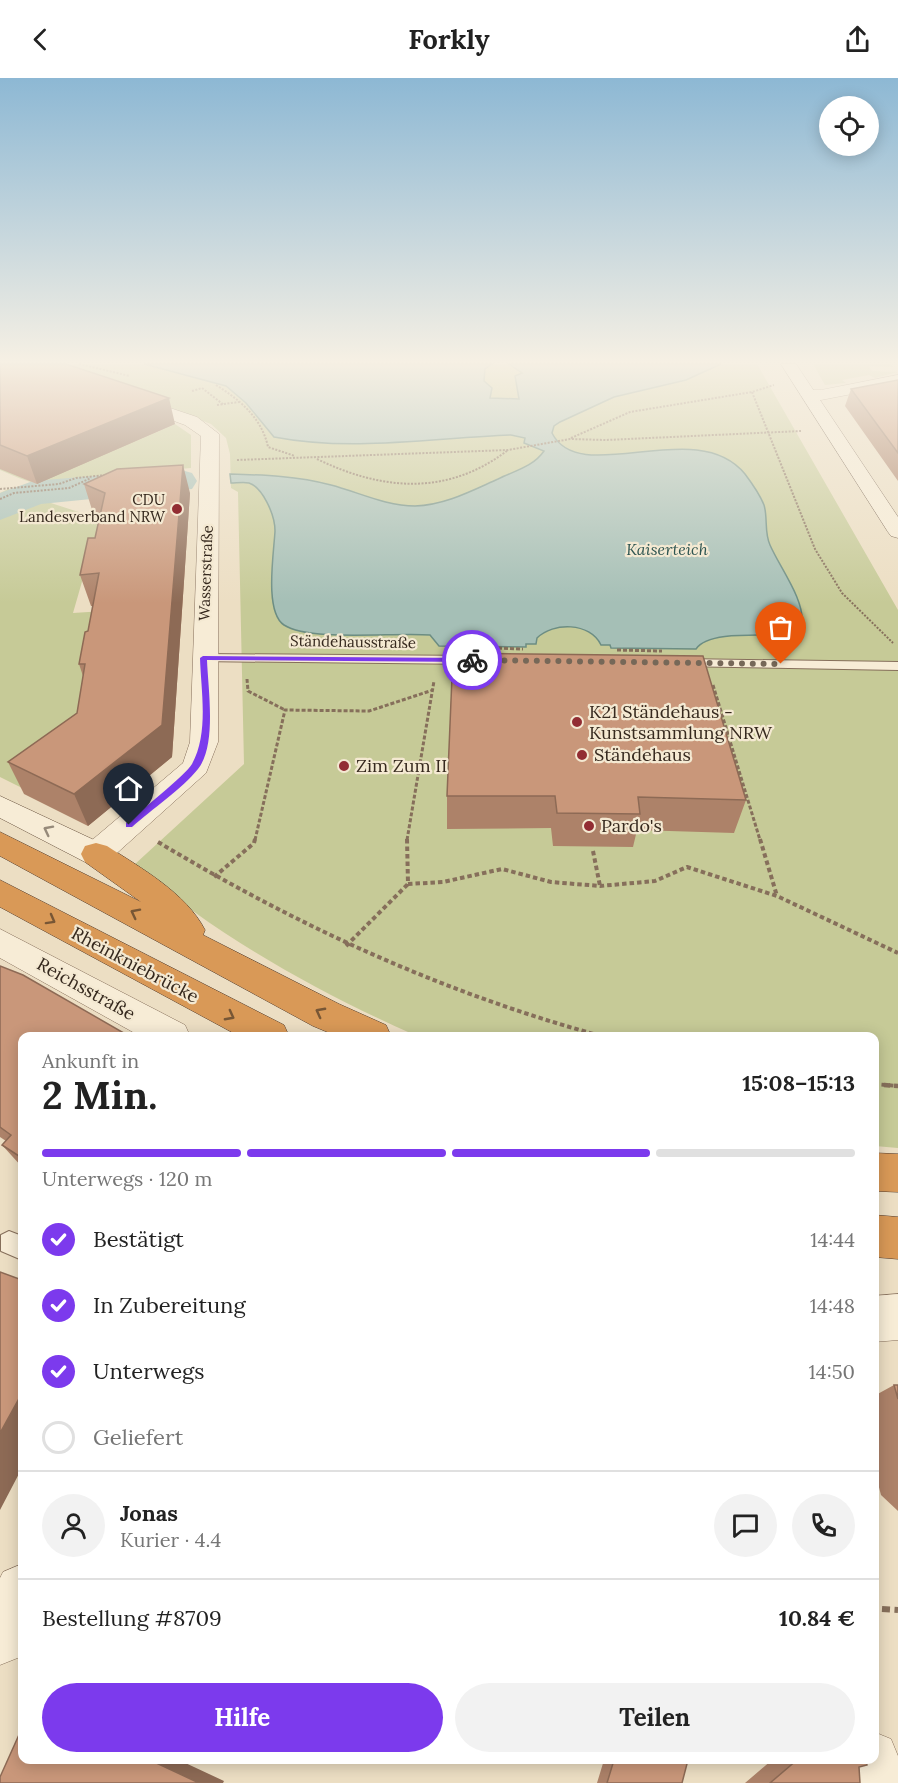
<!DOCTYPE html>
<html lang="de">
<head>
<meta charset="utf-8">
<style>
	body { margin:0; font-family:Lora,serif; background:#f2f2f2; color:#222; height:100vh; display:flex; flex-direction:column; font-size:22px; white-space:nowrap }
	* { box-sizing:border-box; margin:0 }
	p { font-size:20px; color:#767676 }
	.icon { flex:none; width:33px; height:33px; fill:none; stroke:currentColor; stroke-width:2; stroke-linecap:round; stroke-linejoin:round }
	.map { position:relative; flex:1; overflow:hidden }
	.side { position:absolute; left:18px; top:954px; width:861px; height:732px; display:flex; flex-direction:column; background:#fff; border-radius:12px; box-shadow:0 3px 15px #0003 }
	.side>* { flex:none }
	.buttons { position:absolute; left:819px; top:18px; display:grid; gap:12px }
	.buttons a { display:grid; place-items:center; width:60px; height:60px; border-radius:50%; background:#fff; box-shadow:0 3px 15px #0003; font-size:30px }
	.pin { position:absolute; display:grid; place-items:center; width:51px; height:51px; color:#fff; margin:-62px -26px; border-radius:50% 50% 50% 0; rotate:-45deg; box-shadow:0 0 6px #0007 }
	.pin .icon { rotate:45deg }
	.courier { position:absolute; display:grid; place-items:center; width:60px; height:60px; margin:-30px; border:4px solid #7c3aed; border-radius:50%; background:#fff; color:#222; box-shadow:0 2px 8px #0007 }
	.headline em { font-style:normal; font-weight:700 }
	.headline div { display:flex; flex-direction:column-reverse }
	.headline { display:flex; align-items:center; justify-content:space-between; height:102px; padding:0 24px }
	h1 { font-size:39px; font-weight:700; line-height:45px }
	.bar { display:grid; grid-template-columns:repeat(4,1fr); gap:9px 6px; align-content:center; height:72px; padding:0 24px }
	.bar i { height:8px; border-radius:4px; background:#e0e0e0 }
	.bar .current { background:#7c3aed }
	.bar p { grid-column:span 4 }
	.line { display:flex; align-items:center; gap:15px; padding:0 24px; border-top:2px solid #e0e0e0 }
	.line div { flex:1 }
	.round { display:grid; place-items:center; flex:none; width:63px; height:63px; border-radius:32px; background:#f2f2f2 }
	ol { padding:0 24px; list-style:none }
	li { display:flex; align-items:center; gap:18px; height:66px }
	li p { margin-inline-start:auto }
	li .icon { padding:6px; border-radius:50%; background:#7c3aed; color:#fff; stroke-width:4 }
	li:last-child { color:#767676 }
	li i { width:33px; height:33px; border:3px solid #e0e0e0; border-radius:50% }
	.action { display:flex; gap:12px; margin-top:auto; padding:12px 24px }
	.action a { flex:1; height:69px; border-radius:36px; background:#7c3aed; color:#fff; font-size:24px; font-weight:700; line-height:69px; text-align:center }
	.action a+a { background:#f2f2f2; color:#222 }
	header { display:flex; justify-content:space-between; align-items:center; height:78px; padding:0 24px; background:#fff; font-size:27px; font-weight:700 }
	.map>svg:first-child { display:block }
	.green { fill:#c6ca97 }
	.water { fill:#a5bfb6; stroke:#6c8d83; stroke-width:1.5 }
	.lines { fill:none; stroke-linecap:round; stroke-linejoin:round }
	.river { fill:#a5bfb6; fill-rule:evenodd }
	.lane-casing { stroke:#866f5b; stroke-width:2 }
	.street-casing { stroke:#866f5b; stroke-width:1 }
	.secondary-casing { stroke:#67513e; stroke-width:1 }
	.highway-casing { stroke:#543e2f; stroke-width:1 }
	.path-far4 { stroke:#866f5b; stroke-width:2; stroke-dasharray:2 1.5; stroke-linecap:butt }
	.path-far3 { stroke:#866f5b; stroke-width:3; stroke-dasharray:4 2; stroke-linecap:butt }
	.path-far2 { stroke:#866f5b; stroke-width:4; stroke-dasharray:4.5 3; stroke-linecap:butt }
	.path-far1 { stroke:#866f5b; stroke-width:4.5; stroke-dasharray:6 4; stroke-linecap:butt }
	.path { stroke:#866f5b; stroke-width:6; stroke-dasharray:8 4.5; stroke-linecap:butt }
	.lane { fill:#f7ecd6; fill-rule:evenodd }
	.street { fill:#f7ecd6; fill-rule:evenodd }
	.secondary { fill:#f7ecd6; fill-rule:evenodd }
	.highway { fill:#d99957; fill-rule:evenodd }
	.wall { fill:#ad8269 }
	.shaded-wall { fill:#8d6a55 }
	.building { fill:#c9977a; stroke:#8d6a55; stroke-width:1.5 }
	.oneway { stroke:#968a7a }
	.oneway2 { stroke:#775635 }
	.route { fill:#7c3aed }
	.done { stroke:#766858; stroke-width:6; stroke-dasharray:0 10.8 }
	.poi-dot { fill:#922d33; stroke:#f4e9d2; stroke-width:2 }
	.labels { text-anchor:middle; stroke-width:4.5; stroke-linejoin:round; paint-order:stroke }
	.far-poi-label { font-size:15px; fill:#36291e; stroke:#f4e9d2; text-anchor:end }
	.far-street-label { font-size:15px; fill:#36291e; stroke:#f4e9d2 }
	.far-water-label { font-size:16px; font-style:italic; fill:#2e5551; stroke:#f4e9d2 }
	.poi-label { font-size:18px; fill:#36291e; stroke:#f4e9d2; text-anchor:start }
	.street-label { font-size:18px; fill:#36291e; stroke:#f4e9d2 }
</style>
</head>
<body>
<header><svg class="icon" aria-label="back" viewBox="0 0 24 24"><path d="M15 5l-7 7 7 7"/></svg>Forkly<svg class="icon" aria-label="share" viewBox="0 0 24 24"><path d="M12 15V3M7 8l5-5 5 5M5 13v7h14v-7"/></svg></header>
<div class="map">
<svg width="898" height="1705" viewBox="0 0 898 1705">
	<rect width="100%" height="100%" fill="#ecdec3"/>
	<!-- green -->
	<path class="green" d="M75,286H757L898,532V1070L875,1068L874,958H417C317,914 217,858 134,787L244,686L238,414L231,410L230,376L226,360L211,346L67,292Z
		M813,286H891L893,289L869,288L872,293L898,294L875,300L869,297L842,302L846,305L825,307Z
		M0,335L85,346L136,363L175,346L191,357V390L76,400C43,412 31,405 0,392Z
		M8,411L100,441L73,535L104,533L81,665L24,711L0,699V415Z"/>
	<!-- water -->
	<path class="water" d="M144,286H492L485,291L484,303L492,310L490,320L519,321L515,298L522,295L509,286H721L686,302L614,319L560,344L554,348L552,355C580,411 696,336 745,396C751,404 760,417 764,427C768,440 764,454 770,467C780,490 805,522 802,546L791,554L780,557C760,558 708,553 696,571L611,570L610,567H601C590,544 553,544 537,560L536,566H526V569L439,568L430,557C395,554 310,564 284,547C264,534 274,474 275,453C275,436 262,409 249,405C244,404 236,405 231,405L230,396C265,397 297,398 331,407C358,414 386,428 415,428C445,427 471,413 498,401C514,393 533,389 544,373L524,365L525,360L511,357C433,360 351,374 274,359L246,325L226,308Z"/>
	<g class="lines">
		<!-- river -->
		<path class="river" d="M178,391L192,395L197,403L192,411L41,426L0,442V415L33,403Z"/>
		<defs>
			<path id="lane" d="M203,576L476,578L483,582L476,586L198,583L196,580Z
				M681,581L898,584V592L676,588L674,585Z
				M9,1153L22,1158V1182L1,1173V1157Z"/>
			<path id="street" d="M898,297V307L821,322H808L800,317L808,312H821Z
				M131,317L197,339L219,356L218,664L206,695L107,784L96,787L85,784L81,776L85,768L183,685L190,664L201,358L185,347L125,325L123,322Z
				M0,851L185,947L190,958H140L0,880Z
				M898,1216V1262L874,1264V1218Z
				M22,1486V1572L20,1579L0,1587V1500L3,1494Z
				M874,1654L891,1661L898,1678V1705H843L841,1682H874Z"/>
			<path id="secondary" d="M781,286H796L898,439V460L891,458L888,454Z
				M0,718L107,768L111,776L107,784L96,787L85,784L0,740Z"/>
			<path id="highway" d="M0,754L141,824L85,784L81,776L85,768L96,765L107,768C141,790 186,815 205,852L203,857L339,926L386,947L391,958H337L313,948L0,778Z
				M0,802L284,947L289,958H239L0,829Z
				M874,1075L898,1076V1114L874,1113Z
				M874,1137L898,1139V1181L874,1179Z"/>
		</defs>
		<!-- lane casing -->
		<use href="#lane" class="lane-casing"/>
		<!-- street casing -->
		<use href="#street" class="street-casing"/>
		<!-- secondary casing -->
		<use href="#secondary" class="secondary-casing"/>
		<!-- highway casing -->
		<use href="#highway" class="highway-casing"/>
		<!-- path-far4 -->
		<path class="path-far4" d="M79,286L130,298
			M216,307C240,322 262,340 268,369L295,378
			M192,313L202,310L224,327
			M752,314L815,471L842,515L893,565
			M217,327L239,324
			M571,360L630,334L752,314L774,307
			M317,381C383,413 448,418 508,372
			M237,382L508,372L570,361L606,362L801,353
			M0,411L59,406L76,400L106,397
			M0,421L14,415L69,410L91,400"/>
		<!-- path-far3 -->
		<path class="path-far3" d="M498,570L523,571
			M617,572L662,573
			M247,601L248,613L285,632
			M713,607L760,762
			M255,762L285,632L369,633L433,612
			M407,762L434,603"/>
		<!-- path-far2 -->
		<path class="path-far2" d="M407,761L408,806L443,804L502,791L551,804L600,808L655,803L687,789L777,818L898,875
			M760,761L777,818
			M158,764C300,849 441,914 601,958
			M593,773L600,808
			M214,799L254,765L255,761
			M346,868L408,806
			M874,1006L898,1008"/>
		<!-- path-far1 -->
		<path class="path-far1" d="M884,1007L898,1008"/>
		<!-- path -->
		<path class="path" d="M882,1531L898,1532"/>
		<!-- lane -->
		<use href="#lane" class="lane"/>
		<!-- street -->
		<use href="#street" class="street"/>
		<!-- secondary -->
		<use href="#secondary" class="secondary"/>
		<!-- highway -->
		<use href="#highway" class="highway"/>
	</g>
	<!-- wall -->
	<path class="wall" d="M0,286L175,346L37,406L0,391Z
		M898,302V403L845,328L851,311Z
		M84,406L190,415L172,679L88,748L24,716L8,684L77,635L83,598L79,586L88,553L93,528H91L80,497L95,460L100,438L93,435Z
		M453,575L746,722L734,755L637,752L633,769L553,768L551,750L447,751V718Z
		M0,888L22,958V1089L2,1067L6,1063L0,1059Z
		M894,1307H898V1433L881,1417L874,1390V1318Z
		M604,1682H688L682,1705H597Z
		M772,1682H866L859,1689L860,1705H745Z"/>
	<!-- shaded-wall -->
	<path class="shaded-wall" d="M169,320L175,346L37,406L27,378Z
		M183,387L190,415L172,679L88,748L74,716Z
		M22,1315V1390L0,1432V1355Z
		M150,1682H179L224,1703L223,1705H199Z"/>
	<!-- building -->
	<path class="building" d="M0,286H66L169,320L27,378L0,367Z
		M898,302V375L851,311Z
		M183,387L162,647L74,716L8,684L77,635L85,586H79L85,554L88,553L99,495L80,497L88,460H95L105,415L84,406L117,391Z
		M453,575L703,578L746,722L638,719L640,736L557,735L555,718H447Z
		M0,888L23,897L129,958H22V1080L2,1067L11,1057L0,1049Z
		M0,1194L22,1202V1315L0,1355Z
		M894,1307H898V1321Z
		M22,1650V1682H150L199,1705H0V1699Z
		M614,1682H688L682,1705H607Z
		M797,1682H866L867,1687L859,1689L860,1705H770Z"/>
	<!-- one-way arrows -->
	<defs><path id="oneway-chevron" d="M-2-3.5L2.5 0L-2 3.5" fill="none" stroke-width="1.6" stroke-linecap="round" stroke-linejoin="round" transform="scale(1.5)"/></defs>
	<use class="oneway" href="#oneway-chevron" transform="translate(48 752) rotate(-153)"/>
	<g class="oneway2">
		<use href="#oneway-chevron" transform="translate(135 835) rotate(-153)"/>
		<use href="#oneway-chevron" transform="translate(51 842) rotate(29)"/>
		<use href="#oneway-chevron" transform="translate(320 934) rotate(-152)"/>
		<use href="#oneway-chevron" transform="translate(230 938) rotate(28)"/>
	</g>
	<!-- sky -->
	<linearGradient id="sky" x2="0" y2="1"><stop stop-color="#8db8d4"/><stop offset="0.54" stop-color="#f6f0e4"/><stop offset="1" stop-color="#f6f0e4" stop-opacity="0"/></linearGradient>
	<rect width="898" height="525" fill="url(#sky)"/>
	<!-- route -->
	<path class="route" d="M203,578L472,580L476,582L472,584L207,582C208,611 217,667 198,691C183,710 151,732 132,749H126V745C139,734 186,697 192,686C209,655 201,613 200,580Z"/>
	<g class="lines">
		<!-- done -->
		<path class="done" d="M472,582L781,586"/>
	</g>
	<!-- markers -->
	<g class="poi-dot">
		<circle cx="177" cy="431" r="6"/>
		<circle cx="577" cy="644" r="6"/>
		<circle cx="582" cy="677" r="6"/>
		<circle cx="344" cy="688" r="6"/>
		<circle cx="589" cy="748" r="6"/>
	</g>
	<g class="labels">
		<!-- far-poi labels -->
		<g class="far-poi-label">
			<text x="165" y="427">CDU<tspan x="165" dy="17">Landesverband NRW</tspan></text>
		</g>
		<!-- far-street labels -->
		<g class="far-street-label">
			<text transform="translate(206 495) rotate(-88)" y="5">Wasserstraße</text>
			<text transform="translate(353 564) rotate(1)" y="5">Ständehausstraße</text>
		</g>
		<!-- far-water labels -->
		<g class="far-water-label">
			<text x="667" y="477">Kaiserteich</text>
		</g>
		<!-- poi labels -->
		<g class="poi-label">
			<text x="589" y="640">K21 Ständehaus -<tspan x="589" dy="21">Kunstsammlung NRW</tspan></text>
			<text x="594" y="683">Ständehaus</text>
			<text x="356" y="694">Zim Zum II</text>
			<text x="601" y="754">Pardo's</text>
		</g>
		<!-- street labels -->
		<g class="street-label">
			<text transform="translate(135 887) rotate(28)" y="6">Rheinkniebrücke</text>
			<text transform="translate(86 911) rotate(29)" y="6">Reichsstraße</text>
		</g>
	</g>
</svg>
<div class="buttons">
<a><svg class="icon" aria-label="locate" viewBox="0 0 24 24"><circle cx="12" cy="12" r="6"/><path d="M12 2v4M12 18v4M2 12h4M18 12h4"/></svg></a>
</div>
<div class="pin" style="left:781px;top:586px;background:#ea580c"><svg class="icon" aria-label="bag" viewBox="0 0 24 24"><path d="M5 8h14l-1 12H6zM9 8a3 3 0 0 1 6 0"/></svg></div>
<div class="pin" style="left:129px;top:747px;background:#1f2937"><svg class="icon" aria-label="home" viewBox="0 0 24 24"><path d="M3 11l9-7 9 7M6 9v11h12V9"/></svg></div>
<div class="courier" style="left:472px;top:582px"><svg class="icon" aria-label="bike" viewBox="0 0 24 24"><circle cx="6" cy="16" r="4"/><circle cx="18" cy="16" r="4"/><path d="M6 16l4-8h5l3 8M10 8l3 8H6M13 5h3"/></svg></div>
<section class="side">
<div class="headline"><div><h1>2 Min.</h1><p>Ankunft in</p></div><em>15:08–15:13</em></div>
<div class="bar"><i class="current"></i><i class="current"></i><i class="current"></i><i></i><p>Unterwegs · 120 m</p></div>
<ol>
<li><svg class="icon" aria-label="check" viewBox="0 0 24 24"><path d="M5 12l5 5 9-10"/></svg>Bestätigt<p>14:44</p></li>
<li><svg class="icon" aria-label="check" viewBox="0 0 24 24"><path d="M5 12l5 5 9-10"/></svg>In Zubereitung<p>14:48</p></li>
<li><svg class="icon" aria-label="check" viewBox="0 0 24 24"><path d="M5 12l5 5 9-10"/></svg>Unterwegs<p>14:50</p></li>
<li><i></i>Geliefert</li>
</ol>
<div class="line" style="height:108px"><a class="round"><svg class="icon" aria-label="person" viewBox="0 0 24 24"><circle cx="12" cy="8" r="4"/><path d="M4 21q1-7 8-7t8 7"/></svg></a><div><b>Jonas</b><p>Kurier · 4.4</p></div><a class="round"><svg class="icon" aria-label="chat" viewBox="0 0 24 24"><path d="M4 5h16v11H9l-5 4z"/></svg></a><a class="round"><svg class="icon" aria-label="phone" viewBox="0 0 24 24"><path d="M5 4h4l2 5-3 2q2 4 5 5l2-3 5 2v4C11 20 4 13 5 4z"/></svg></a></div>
<div class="line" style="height:78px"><div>Bestellung #8709</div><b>10.84 €</b></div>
<div class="action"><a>Hilfe</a><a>Teilen</a></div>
</section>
</div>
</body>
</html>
